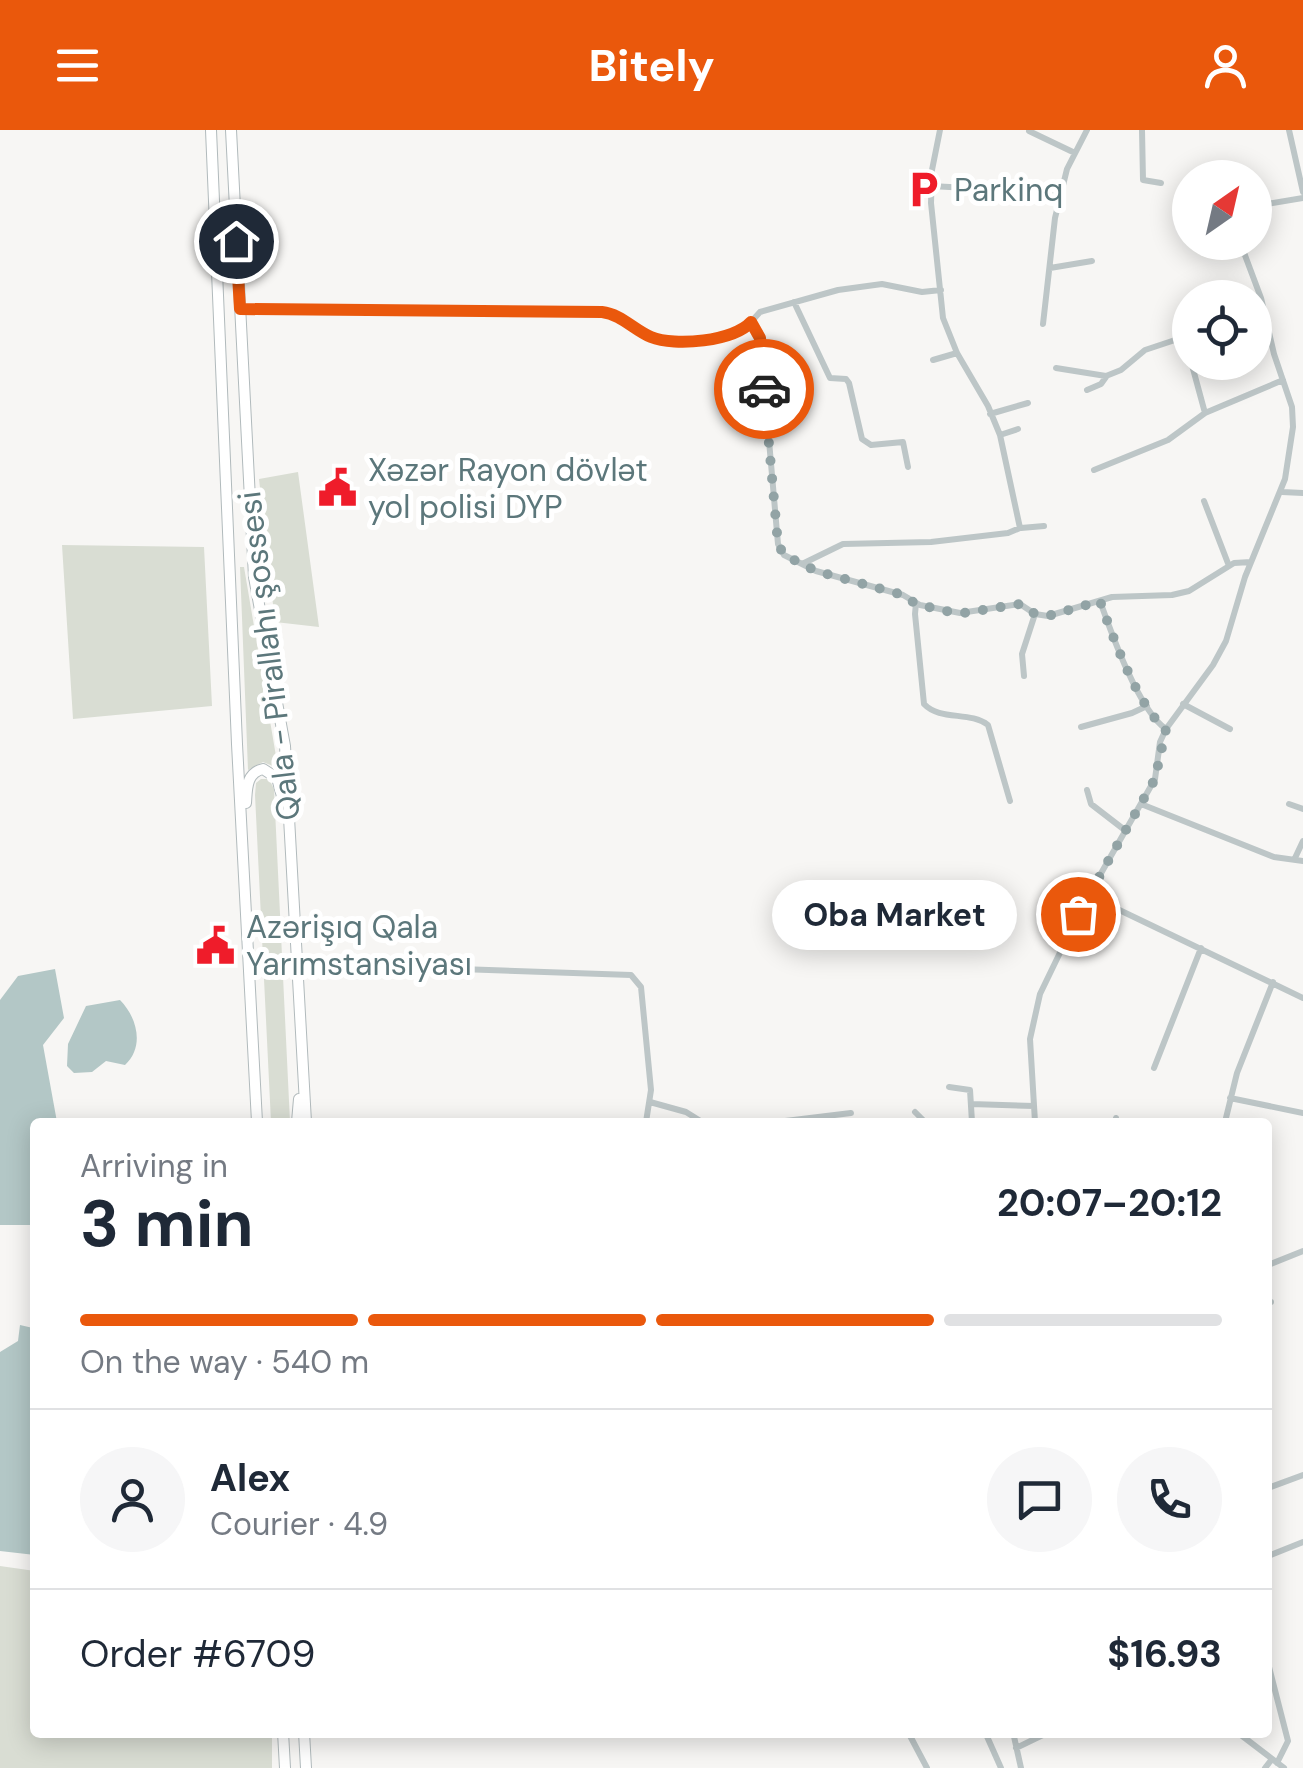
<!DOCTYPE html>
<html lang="en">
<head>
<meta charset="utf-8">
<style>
	body { margin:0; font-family:"DM Sans",sans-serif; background:#f6f6f7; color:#1f2937; height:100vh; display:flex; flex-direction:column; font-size:38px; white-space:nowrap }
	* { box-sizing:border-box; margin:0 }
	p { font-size:32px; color:#747a83 }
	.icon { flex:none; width:55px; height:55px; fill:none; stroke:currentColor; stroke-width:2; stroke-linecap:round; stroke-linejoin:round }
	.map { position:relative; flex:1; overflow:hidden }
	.drawer { position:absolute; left:30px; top:988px; width:1242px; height:620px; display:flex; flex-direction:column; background:#fff; border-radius:10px; box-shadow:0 5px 25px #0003 }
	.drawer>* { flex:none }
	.needle { width:65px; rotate:34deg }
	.controls { position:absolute; left:1172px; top:30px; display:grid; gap:20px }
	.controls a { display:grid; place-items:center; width:100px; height:100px; border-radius:50%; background:#fff; box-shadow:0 5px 25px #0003; font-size:50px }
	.pin { position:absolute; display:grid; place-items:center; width:85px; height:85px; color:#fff; margin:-42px; border:5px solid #fff; border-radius:50%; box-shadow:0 2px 10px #0007 }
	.courier { position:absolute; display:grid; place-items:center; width:100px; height:100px; margin:-50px; border:8px solid #ea580c; border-radius:50%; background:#fff; color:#222; box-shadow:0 2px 12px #0007 }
	.bubble { position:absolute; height:70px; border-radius:35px; background:#fff; box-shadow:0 5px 25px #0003; font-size:32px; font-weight:700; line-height:70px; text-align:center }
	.overview em { font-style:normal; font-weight:700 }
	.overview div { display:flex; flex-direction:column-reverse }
	.overview { display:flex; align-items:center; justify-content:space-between; height:170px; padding:0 50px }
	h1 { font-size:65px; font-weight:700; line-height:75px }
	.bar { display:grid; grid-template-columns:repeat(4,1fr); gap:15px 10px; align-content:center; height:120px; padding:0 50px }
	.bar i { height:12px; border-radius:8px; background:#e0e1e3 }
	.bar .on { background:#ea580c }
	.bar p { grid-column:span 4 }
	.line { display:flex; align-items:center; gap:25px; padding:0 50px; border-top:2px solid #e0e1e3 }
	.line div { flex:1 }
	.round { display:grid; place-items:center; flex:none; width:105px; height:105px; border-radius:52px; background:#f6f6f7 }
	header { display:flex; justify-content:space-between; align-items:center; height:130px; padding:0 50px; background:#ea580c; color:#fff; font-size:45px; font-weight:700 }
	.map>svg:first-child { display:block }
	.green { fill:#d9ddd3 }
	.water { fill:#b3c7c6 }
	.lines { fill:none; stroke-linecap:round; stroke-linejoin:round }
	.primary-casing { stroke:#b1babc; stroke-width:12 }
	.minor { stroke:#bdc6c7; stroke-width:6 }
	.primary { stroke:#fff; stroke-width:10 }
	.done { stroke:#92a3a5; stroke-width:10; stroke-dasharray:0 18 }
	.route { stroke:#ea580c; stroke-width:12 }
	.labels { text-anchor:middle; stroke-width:10; stroke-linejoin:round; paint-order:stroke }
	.poi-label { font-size:32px; fill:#5c777b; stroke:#fff; text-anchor:start }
	.street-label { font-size:32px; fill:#5c777b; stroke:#fff }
</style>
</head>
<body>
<header><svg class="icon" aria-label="menu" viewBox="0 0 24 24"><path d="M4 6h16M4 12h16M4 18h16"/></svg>Bitely<svg class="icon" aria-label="person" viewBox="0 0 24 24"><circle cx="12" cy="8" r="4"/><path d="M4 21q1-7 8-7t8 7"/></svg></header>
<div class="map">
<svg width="1303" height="1638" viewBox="0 0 1303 1638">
	<rect width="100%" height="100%" fill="#f7f6f4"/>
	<!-- green -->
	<path class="green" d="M298,342L319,497L275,492L259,349Z
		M62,415L204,417L212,576L73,589Z
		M240,437H244L278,638L263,632L248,640Z
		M261,649H269L274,659L290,992H271L255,665L256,653Z
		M0,1436L35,1441V1602L272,1603V1638H0Z"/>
	<!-- water -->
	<path class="water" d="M55,839L64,888L43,915L57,992H35V1095H0V870L18,846Z
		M120,870C137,887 145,917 125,935L106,931L92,942L74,943L67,936L68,914L86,876Z
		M20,1195L33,1198L35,1202V1425L0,1421V1222L18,1211Z"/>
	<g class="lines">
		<defs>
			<path id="primary" d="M211,0L237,614L257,992
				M231,0L254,447L285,616L306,992
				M246,673C247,659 246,643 263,639L277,648L283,670
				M297,992L299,969
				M283,1602L285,1638
				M304,1602L306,1638"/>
		</defs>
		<!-- primary casing -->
		<use href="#primary" class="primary-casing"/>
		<!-- minor -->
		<path class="minor" d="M1142,0L1143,50L1161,53
			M1289,0L1303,62
			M1029,1L1075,23
			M931,56L1043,62L1061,68
			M1255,76L1303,68
			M1050,138L1092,131
			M794,172L830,248L846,249L849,253L862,309L871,315L903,312L908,337
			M241,179L602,182L618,187L658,210L678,211L732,206L743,201L760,182L838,160L882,154L922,162L941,160
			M751,192L760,207L778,414L784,425L816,441L903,465L920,475L960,483L1020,474L1035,484L1048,486L1112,467L1172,465L1189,461L1234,433L1251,432
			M1043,194L1055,88L1067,39L1087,0
			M933,230L957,223
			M1056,238L1106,246L1121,240L1145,220L1181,208L1186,213L1205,283
			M1087,260L1101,254L1106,247
			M990,284L1028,273
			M1000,305L1018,299
			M1094,340L1168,310L1205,283L1283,250
			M1282,362L1303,363
			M1204,371L1229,436
			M1021,398L1044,396
			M802,434L843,414L931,412L1008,403L1020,398L1000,305L988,276L957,223L943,188L931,73L932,40L940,0
			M1100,471C1111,502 1139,581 1166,599
			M916,473L915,484L924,574C940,591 970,581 988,595L1010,671
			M1024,546L1022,524L1035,484
			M1183,574L1230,599
			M1081,597L1132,583L1147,576
			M1087,660L1091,674L1126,701
			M1141,674L1274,727L1303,731
			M1289,674L1303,679
			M1295,728L1303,711
			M1088,765L1303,868
			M297,839H460L631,845L641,857L651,960L646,992
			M1154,938L1201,818
			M949,957L970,960L972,992
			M1230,968L1303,983
			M650,972L686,982L702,992
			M971,974L1034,976
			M915,982L925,992
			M777,992L851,983
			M1035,992L1030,909L1040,864L1084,773L1155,649L1160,612L1166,599L1213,535L1226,511L1245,447L1285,349L1293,297L1292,277L1274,224L1261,168L1240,112
			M1115,992L1116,988
			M1225,992L1237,943L1273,852
			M1268,1135L1303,1121
			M1268,1172H1271
			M1268,1358L1303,1345
			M1268,1426L1303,1412
			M1268,1533L1288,1611L1277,1633
			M908,1602L927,1638
			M985,1602L1001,1638
			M1013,1602L1021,1638
			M1237,1602L1284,1638
			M1016,1618L1049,1602
			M1265,1638L1272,1629"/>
		<!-- primary -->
		<use href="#primary" class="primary"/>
	</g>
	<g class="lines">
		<!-- done -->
		<path class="done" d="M764,259L778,414L784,425L816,441L903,465L916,474L946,481L964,483L1020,474L1035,484L1048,486L1100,471C1111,502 1139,580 1166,599L1155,649L1078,784"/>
		<!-- route -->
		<path class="route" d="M236,111L240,179L602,182C621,184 634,200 651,207C675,217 734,211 751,192L760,208L764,259"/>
	</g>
	<!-- icons -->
	<defs>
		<symbol id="parking-bare" viewBox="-9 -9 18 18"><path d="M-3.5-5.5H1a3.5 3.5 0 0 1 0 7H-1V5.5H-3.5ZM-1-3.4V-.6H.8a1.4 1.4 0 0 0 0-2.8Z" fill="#ef1c2a" stroke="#fff" stroke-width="2.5" paint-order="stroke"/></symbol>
		<symbol id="civic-bare" viewBox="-9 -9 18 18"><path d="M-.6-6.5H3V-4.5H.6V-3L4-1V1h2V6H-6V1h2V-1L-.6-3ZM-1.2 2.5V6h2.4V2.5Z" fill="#ef1c2a" stroke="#fff" stroke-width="2.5" paint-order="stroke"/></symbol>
	</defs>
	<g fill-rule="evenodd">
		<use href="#parking-bare" x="896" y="32" width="55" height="55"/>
		<use href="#civic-bare" x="310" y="330" width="55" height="55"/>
		<use href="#civic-bare" x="188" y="788" width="55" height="55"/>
	</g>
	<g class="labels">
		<!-- poi labels -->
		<g class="poi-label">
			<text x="954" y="71">Parkinq</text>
			<text x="368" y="351">Xəzər Rayon dövlət<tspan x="368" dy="37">yol polisi DYP</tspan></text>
			<text x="246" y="808">Azərişıq Qala<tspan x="246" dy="37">Yarımstansiyası</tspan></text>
		</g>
		<!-- street labels -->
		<g class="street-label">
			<text transform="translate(269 526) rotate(-97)" y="11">Qala - Pirallahı şossesi</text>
		</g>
	</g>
</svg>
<div class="controls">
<a><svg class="needle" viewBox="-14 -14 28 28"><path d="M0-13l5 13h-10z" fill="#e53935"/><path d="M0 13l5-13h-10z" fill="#747a83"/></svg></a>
<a><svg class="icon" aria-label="locate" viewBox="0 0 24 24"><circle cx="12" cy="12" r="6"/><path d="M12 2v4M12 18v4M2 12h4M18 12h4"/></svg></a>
</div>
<div class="pin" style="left:1078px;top:784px;background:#ea580c"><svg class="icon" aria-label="bag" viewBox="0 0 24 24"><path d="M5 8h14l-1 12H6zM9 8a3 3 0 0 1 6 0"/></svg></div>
<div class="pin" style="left:236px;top:111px;background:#1f2937"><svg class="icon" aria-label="home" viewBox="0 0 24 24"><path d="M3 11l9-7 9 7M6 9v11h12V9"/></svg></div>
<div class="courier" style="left:764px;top:259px"><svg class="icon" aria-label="car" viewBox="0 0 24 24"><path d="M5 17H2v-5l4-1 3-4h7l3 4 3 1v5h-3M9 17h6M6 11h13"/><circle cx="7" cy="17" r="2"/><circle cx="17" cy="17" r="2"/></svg></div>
<div class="bubble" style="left:772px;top:750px;width:245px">Oba Market</div>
<section class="drawer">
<div class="overview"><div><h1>3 min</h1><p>Arriving in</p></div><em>20:07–20:12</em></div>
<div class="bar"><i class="on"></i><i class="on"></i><i class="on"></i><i></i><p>On the way · 540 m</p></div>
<div class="line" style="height:180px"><a class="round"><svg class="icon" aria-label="person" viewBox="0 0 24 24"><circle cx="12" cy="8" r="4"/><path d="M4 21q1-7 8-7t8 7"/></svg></a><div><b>Alex</b><p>Courier · 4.9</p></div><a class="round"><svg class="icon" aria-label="chat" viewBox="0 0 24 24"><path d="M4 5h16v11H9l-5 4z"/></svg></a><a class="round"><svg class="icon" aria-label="phone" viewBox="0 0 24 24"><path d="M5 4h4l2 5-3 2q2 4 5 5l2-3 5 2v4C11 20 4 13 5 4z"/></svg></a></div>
<div class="line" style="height:130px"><div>Order #6709</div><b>$16.93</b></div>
</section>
</div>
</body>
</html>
